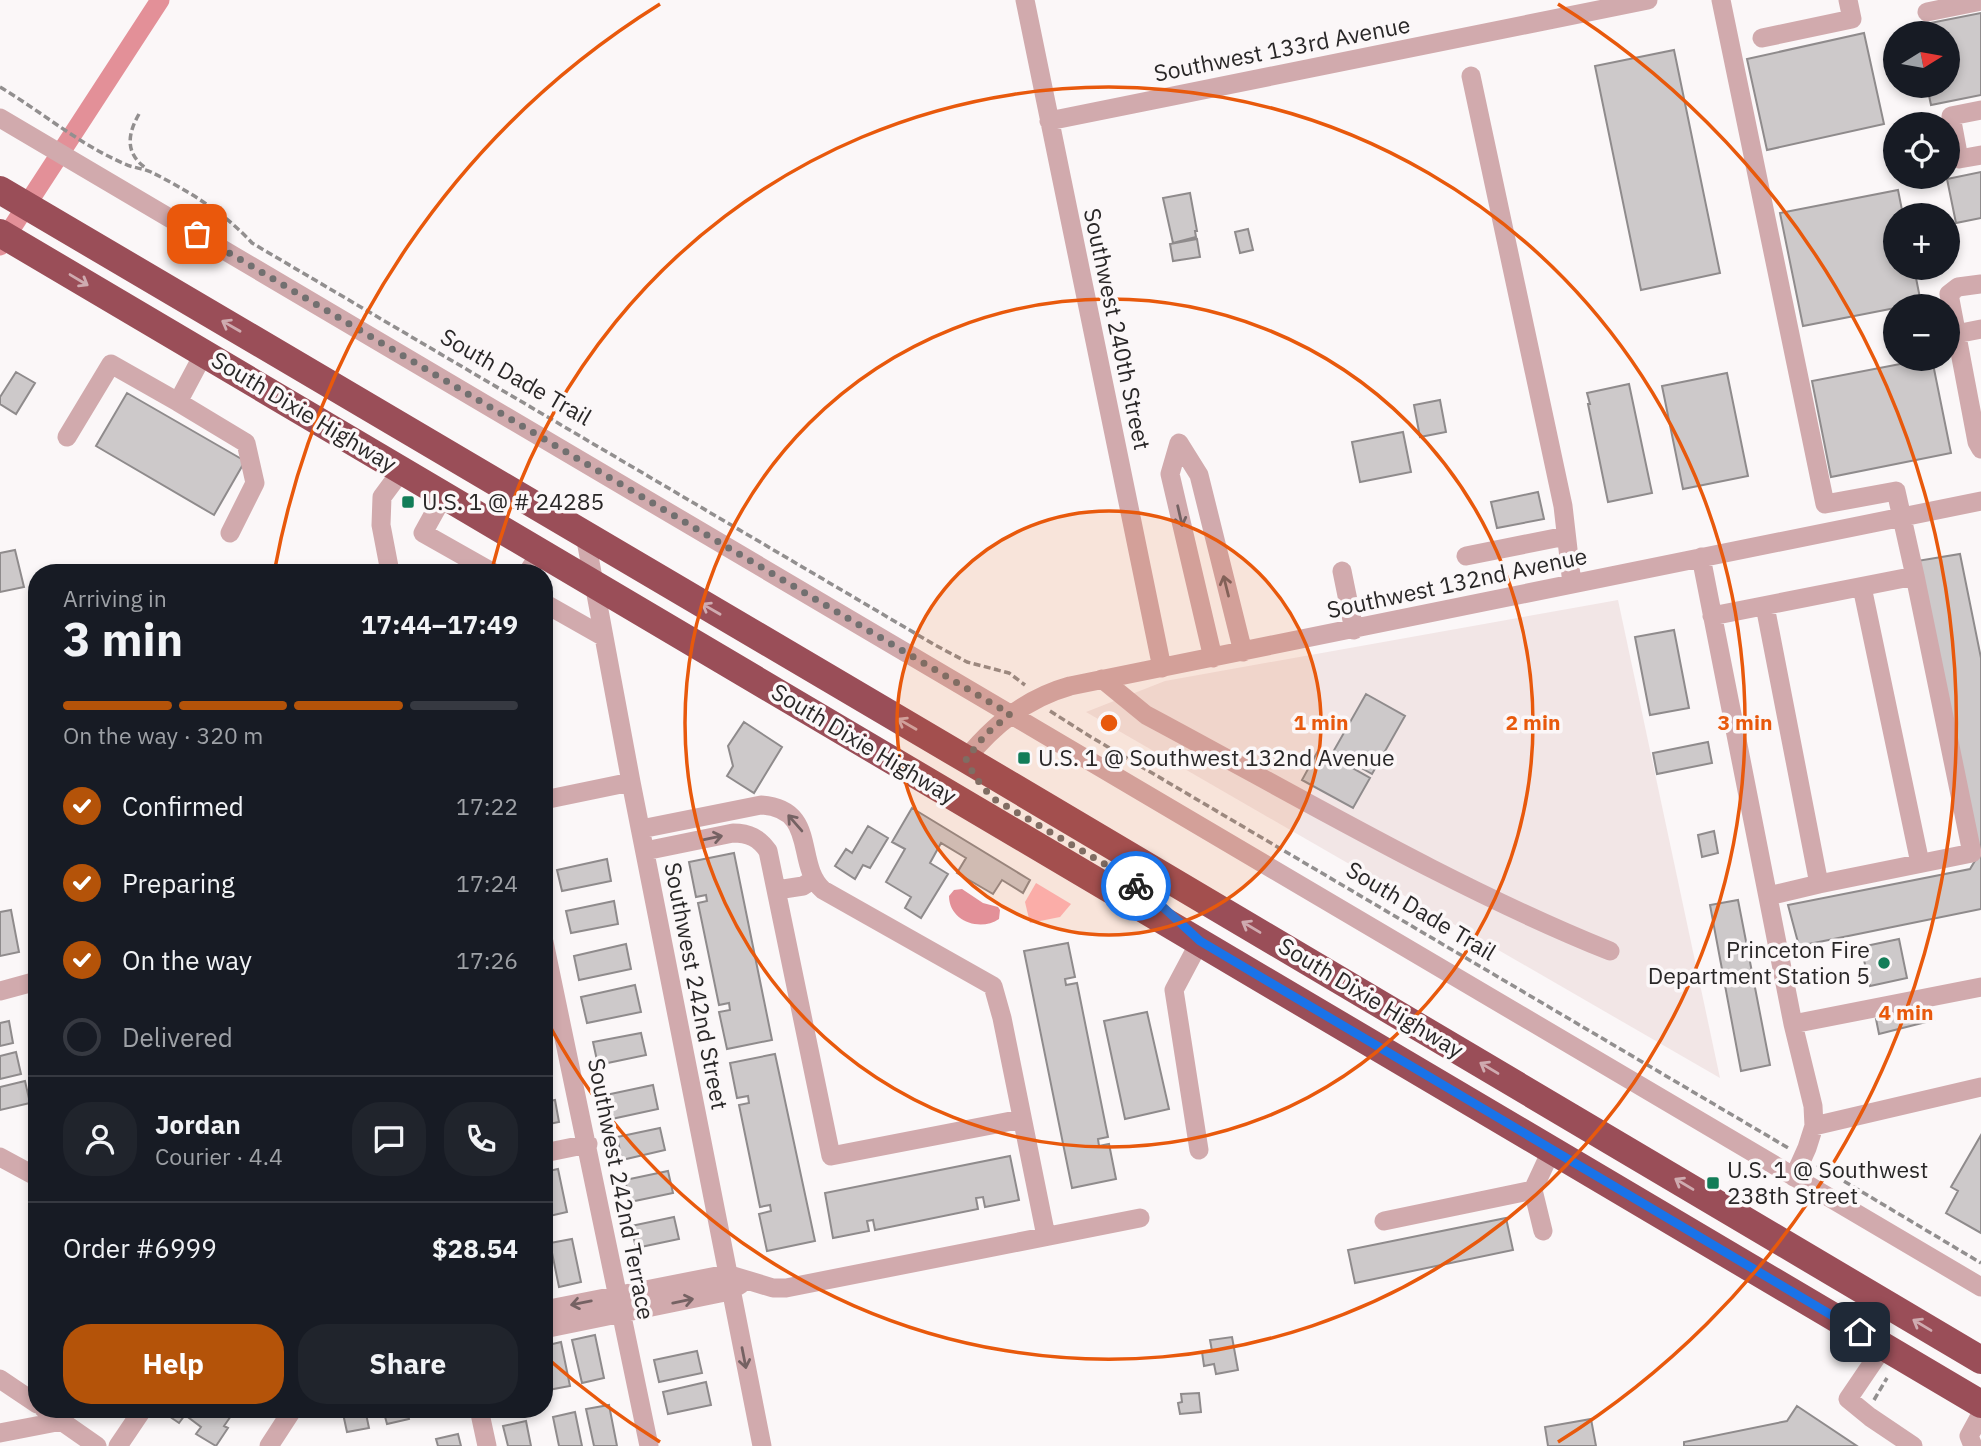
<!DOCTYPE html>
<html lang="en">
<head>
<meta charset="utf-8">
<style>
	body { margin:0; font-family:"IBM Plex Sans",sans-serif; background:#20242c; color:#f1f3f6; height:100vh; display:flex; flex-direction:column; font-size:26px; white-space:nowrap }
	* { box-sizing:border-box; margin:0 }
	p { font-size:23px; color:#9ea1a6 }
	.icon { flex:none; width:38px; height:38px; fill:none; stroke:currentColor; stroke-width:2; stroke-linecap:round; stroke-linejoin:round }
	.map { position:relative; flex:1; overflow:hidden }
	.panel { position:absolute; left:28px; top:564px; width:525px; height:854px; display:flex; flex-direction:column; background:#171b24; border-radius:28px; box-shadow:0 4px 10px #0003 }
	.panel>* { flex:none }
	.needle { width:46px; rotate:79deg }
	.tools { position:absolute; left:1883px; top:21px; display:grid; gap:14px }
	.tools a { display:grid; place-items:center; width:77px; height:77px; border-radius:50%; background:#171b24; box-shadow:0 4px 10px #0003; font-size:35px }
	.pin { position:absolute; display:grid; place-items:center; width:60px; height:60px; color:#fff; margin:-30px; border-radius:14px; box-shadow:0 4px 10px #0006 }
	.courier { position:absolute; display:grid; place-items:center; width:70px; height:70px; margin:-35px; border:5px solid #1a73e8; border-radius:50%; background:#fff; color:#222; box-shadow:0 2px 9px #0007 }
	.summary em { font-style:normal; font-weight:700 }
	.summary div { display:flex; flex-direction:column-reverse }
	.summary { display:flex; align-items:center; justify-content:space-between; height:119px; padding:0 35px }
	h1 { font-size:46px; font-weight:700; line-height:52px }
	.bar { display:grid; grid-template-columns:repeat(4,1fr); gap:10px 7px; align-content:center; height:84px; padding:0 35px }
	.bar i { height:9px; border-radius:5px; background:#363941 }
	.bar .active { background:#b45309 }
	.bar p { grid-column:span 4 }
	.line { display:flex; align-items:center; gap:18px; padding:0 35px; border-top:2px solid #363941 }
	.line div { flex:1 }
	.round { display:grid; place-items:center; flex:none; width:74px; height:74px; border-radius:28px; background:#20242c }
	ol { padding:0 35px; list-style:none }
	li { display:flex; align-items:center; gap:21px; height:77px }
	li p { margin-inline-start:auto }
	li .icon { padding:7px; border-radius:50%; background:#b45309; color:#fff; stroke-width:4 }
	li:last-child { color:#9ea1a6 }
	li i { width:38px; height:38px; border:4px solid #363941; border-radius:50% }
	.cta { display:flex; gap:14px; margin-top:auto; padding:14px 35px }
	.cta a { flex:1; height:80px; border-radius:28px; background:#b45309; color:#fff; font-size:28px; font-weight:700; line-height:80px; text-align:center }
	.cta a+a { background:#20242c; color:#f1f3f6 }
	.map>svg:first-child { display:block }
	.built { fill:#f2e6e6 }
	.green { fill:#feb9bf }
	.water { fill:#e39098 }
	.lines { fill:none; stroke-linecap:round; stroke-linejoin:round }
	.canal { stroke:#e39098; stroke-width:19 }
	.building { fill:#cdc9ca; stroke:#8f8b8c; stroke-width:2 }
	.path { stroke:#928f8f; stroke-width:3.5; stroke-dasharray:7 3.5; stroke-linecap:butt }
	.minor { stroke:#d1aaad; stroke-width:19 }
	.highway { stroke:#9a4e58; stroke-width:28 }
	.oneway { stroke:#cfabb0 }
	.oneway2 { stroke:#756263 }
	.done { stroke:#727070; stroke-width:7; stroke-dasharray:0 12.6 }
	.route { stroke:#1a73e8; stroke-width:9 }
	.ring { fill:none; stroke:#e8590c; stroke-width:3.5 }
	.poi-dot { fill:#127d58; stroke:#fbf7f8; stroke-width:2.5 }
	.labels { text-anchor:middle; stroke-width:7; stroke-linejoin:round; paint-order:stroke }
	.street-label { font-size:23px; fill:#292727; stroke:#fbf7f8 }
	.poi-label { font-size:23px; fill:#292727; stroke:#fbf7f8; text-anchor:start }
	.centre { fill:#e8590c; stroke:#fbf7f8; stroke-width:3.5 }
	.ring-label { font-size:21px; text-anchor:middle; font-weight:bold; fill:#e8590c; stroke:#fbf7f8; stroke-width:7; stroke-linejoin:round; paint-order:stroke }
</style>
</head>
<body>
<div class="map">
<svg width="1981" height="1446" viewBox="0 0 1981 1446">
	<rect width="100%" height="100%" fill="#fbf7f8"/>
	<!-- built -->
	<path class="built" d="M1618,600L1720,1078L1086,712L1165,681Z"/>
	<!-- green -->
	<path class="green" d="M1036,883L1071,904L1060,917L1030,923L1025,902Z"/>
	<!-- water -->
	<path class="water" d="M962,889L983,903L998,907L1000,910L999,919C980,932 949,921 949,896L954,890Z"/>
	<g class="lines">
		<!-- canal -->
		<path class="canal" d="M0,246L160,0"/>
	</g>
	<!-- building -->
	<path class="building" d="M1981,13V95L1931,105L1927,86H1948V33H1916L1915,26Z
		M1864,33L1884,124L1767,150L1747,59Z
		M1674,50L1720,273L1641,290L1595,66Z
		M1981,172V218L1956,223L1947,179Z
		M1898,190L1903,215H1895V268H1914L1921,303L1803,326L1780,213Z
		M1190,193L1197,231H1195L1196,237L1173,243L1163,198Z
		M1248,229L1253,250L1240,253L1235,232Z
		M1197,239L1200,257L1173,261L1170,244Z
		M1926,359H1932L1951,453L1831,477L1812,381Z
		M16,372L35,383L16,414L0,404V397Z
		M1727,373L1748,476L1683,489L1662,386Z
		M1629,384L1652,493L1608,502L1588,404H1590L1587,393Z
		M127,393L245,461L214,515L96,446Z
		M1440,400L1446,432L1420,437L1414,405Z
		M1403,432L1411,472L1360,482L1352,442Z
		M1538,492L1544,519L1497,528L1491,502Z
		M15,550L24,587L0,592V553Z
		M1960,554L1981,658V909L1799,946L1788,905L1970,869L1979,854L1917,561Z
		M1674,630L1689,708L1650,715L1635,637Z
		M1366,694L1405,716L1372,774L1333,752Z
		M744,722L782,747L754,793L727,776L733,766L728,746Z
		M1708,742L1712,763L1657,774L1653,753Z
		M1319,749L1370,778L1353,808L1302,780Z
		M912,808L1030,880L1023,893L1002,880L993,894L957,873L966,858L941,843L930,863L948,874L921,918L905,908L911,897L886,882L905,849L892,842Z
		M868,826L888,838L870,868L863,865L855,879L835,866L846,849L852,853Z
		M1714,831L1718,853L1702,857L1698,835Z
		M734,853L772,1040L727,1049L719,1012L730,1010L729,1003L719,1005L698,903L707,901L706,895L696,897L689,862Z
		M607,859L611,881L562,891L557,870Z
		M1738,900L1770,1065L1741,1071L1710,905Z
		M614,901L618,924L571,933L566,911Z
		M11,910L19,952L0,956V912Z
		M1899,939L1907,978L1870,986L1861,947Z
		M1068,943L1075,977L1065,979L1066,985L1077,983L1108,1137L1098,1139L1099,1146L1109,1144L1116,1179L1072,1188L1024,951Z
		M626,944L631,969L579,980L574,956Z
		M635,985L641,1012L587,1023L581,997Z
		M1924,1008H1931L1934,1020L1879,1034L1876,1019Z
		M1147,1012L1169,1109L1125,1119L1104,1021Z
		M9,1021L13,1043L0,1046V1023Z
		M641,1033L646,1055L598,1065L593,1042Z
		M16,1052L21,1074L0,1079V1056Z
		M775,1054L815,1241L767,1251L759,1214L771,1211L770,1205L760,1207L739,1105L749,1103L748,1096L737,1098L730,1063Z
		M25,1081L30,1103L0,1110V1087Z
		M653,1085L658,1109L607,1120L601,1096Z
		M555,1100L559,1122L544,1125V1102Z
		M660,1128L665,1150L622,1160L617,1137Z
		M1981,1135V1233L1946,1213L1958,1191L1951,1187Z
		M1010,1156L1019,1200L985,1207L983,1197L976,1198L978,1209L875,1230L873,1220L867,1221L869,1231L833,1238L825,1193Z
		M558,1169L567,1212L545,1217L544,1172Z
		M668,1171L673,1193L630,1202L625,1180Z
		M674,1217L679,1239L636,1248L631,1226Z
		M1506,1218L1513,1250L1355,1283L1348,1250Z
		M572,1239L581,1282L559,1287L550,1243Z
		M595,1335L604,1378L582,1383L572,1340Z
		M1232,1337L1238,1370L1216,1374L1214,1364L1204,1366L1202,1352L1212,1351L1210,1340Z
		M561,1342L570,1386L548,1390L544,1374V1346Z
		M697,1351L702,1373L659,1382L654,1360Z
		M706,1382L711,1405L668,1414L663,1392Z
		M1199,1393L1201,1412L1180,1414L1178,1403L1182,1402L1181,1394Z
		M609,1405L617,1446H594L586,1409Z
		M1797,1406L1857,1446H1684V1442L1787,1421Z
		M165,1409H239L235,1415L233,1413L224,1426L228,1428L216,1446L196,1434L201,1427L185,1415L179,1423L163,1412Z
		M342,1409H365L369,1428L347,1432Z
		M383,1409H407L409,1419L387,1424Z
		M575,1412L582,1446H559L553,1417Z
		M1591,1419L1596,1446H1548L1545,1427Z
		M526,1421L531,1446H508L503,1426Z
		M458,1434L461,1446H438L436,1439Z"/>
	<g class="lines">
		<!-- path -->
		<path class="path" d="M0,87C42,112 80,145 125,164C133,168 142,168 151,172C187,190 225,213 252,243L935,645L967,662L1009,673L1025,685
			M139,114C127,135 125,154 147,169
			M1050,711L1091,737L1790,1149
			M1817,1165L1981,1263
			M1874,1400L1887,1378"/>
		<!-- minor -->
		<path class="minor" d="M1025,0L1162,668
			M1721,0L1825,504L1896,491L1915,576
			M1927,12L1981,1
			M1762,38L1852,19L1848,0
			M1471,76L1563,506L1572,584
			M1981,110L1951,116L1959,159L1981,155
			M0,118L1981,1287
			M1049,121L1648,0
			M1981,284L1958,287L1949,294L1977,442L1981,449
			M1956,334L1981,329
			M204,353L178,402L246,443L255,483L230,533
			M67,437L111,364L178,402
			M444,495L423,533L492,572
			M585,535L631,782L762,1446
			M1466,556L1566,536
			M1701,557L1793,1024L1813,1106L1814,1126L1807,1148L1794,1177
			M1342,571L1354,630
			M390,572L381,525L382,497L402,470
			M528,572L541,552
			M1862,587L1920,863
			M544,603L604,637
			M1712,616L1915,576L1972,853L1819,884L1765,606
			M1213,658L1170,474L1179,443L1199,475L1243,652
			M1102,679L1146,715C1298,796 1451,887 1610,951
			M966,759C994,724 1027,698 1070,686L1981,501
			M544,800L631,782
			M641,829L761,805C819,809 794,864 823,890L993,986L1002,1018L1046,1236
			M645,851L733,833C749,833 759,838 768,851L831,1156L1022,1119
			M777,890L803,886L814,879
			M1768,896L1819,884
			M544,942L649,1446
			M0,991L37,981
			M1793,1024L1981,987
			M1814,1126L1981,1087
			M1199,1150L1174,990L1200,941
			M544,1153L588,1144
			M0,1157L37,1177
			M1533,1190L1543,1231
			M1384,1221L1533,1190L1552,1149
			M544,1310L727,1274L773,1288H786L1140,1218
			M544,1329L730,1291L741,1284
			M1884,1346L1848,1399L1870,1417L1913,1446
			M0,1379L37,1404
			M44,1409L97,1446
			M479,1409L487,1446
			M0,1433L62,1421
			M118,1446L143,1409
			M269,1446L293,1409
			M1973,1446L1969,1436L1981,1414"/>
		<!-- highway -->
		<path class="highway" d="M0,190L966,759L1981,1360
			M0,233L1981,1404"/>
	</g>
	<!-- one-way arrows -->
	<defs><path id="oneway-shaft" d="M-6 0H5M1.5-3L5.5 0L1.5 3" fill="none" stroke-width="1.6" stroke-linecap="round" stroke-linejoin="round" transform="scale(1.75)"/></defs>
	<g class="oneway">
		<use href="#oneway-shaft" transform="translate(79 280) rotate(31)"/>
		<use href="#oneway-shaft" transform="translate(231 326) rotate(-150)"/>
		<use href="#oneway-shaft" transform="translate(711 609) rotate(-150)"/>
		<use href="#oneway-shaft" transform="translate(907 724) rotate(-150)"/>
		<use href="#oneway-shaft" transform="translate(1251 927) rotate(-149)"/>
		<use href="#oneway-shaft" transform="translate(1489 1068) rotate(-149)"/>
		<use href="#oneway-shaft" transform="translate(1684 1184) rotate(-149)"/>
		<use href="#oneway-shaft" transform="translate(1922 1325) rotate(-149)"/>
	</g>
	<g class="oneway2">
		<use href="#oneway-shaft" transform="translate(1180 516) rotate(77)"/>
		<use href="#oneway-shaft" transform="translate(1226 586) rotate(-104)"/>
		<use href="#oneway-shaft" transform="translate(795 823) rotate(-131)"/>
		<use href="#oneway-shaft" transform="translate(712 838) rotate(-12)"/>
		<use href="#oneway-shaft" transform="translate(683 1301) rotate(-12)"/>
		<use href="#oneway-shaft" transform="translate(581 1303) rotate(169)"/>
		<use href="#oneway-shaft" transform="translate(744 1358) rotate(79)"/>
	</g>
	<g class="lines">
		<!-- done -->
		<path class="done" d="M197,234L1010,714L986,734L966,759C973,775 981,786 994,799L1108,866L1136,886"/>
		<!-- route -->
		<path class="route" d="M1136,886L1151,896L1200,941L1860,1332"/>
	</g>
	<!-- distance rings -->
	<circle cx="1109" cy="723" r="212" fill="#e8590c" fill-opacity=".12"/>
	<g class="ring">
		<circle cx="1109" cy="723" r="212"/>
		<circle cx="1109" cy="723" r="424"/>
		<path d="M492 569A636 636 0 1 1 545 1017"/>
		<path d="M660 1442A848 848 0 0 1 547 1358M275 568A848 848 0 0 1 660 4M1558 4A848 848 0 0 1 1558 1442"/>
	</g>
	<!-- markers -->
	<g class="poi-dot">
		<rect x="401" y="495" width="14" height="14" rx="3.5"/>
		<rect x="1017" y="751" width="14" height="14" rx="3.5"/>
		<circle cx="1884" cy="963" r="7"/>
		<rect x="1706" y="1176" width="14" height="14" rx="3.5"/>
	</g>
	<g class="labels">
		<!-- street labels -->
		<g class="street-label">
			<text transform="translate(1282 49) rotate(-11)" y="8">Southwest 133rd Avenue</text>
			<text transform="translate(1117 329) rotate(78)" y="8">Southwest 240th Street</text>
			<text transform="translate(516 377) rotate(30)" y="8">South Dade Trail</text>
			<text transform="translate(304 412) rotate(31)" y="8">South Dixie Highway</text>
			<text transform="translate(1457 583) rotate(-12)" y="8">Southwest 132nd Avenue</text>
			<text transform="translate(864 744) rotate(31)" y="8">South Dixie Highway</text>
			<text transform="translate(1421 911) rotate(31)" y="8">South Dade Trail</text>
			<text transform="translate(696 986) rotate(79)" y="8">Southwest 242nd Street</text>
			<text transform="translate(1371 998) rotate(31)" y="8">South Dixie Highway</text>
			<text transform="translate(621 1189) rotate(79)" y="8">Southwest 242nd Terrace</text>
		</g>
		<!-- poi labels -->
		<g class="poi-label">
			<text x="422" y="510">U.S. 1 @ # 24285</text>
			<text x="1038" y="766">U.S. 1 @ Southwest 132nd Avenue</text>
			<text x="1870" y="958" text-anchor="end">Princeton Fire<tspan x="1870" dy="26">Department Station 5</tspan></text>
			<text x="1727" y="1178">U.S. 1 @ Southwest<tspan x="1727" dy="26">238th Street</tspan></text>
		</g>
	</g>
	<circle cx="1109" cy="723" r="10" class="centre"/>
	<g class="ring-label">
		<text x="1321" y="730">1 min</text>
		<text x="1533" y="730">2 min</text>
		<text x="1745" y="730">3 min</text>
		<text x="1906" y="1020">4 min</text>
	</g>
</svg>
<div class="tools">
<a><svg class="needle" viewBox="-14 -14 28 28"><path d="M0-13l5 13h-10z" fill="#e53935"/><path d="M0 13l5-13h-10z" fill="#9ea1a6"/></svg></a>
<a><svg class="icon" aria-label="locate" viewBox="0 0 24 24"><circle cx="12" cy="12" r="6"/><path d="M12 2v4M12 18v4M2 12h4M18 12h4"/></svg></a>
<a>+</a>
<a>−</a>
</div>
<div class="pin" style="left:197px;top:234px;background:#ea580c"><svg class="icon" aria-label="bag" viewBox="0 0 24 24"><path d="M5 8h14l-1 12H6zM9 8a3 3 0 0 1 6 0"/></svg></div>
<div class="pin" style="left:1860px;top:1332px;background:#1f2937"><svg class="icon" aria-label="home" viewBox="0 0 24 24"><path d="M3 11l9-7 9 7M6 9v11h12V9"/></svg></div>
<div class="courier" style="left:1136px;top:886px"><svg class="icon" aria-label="bike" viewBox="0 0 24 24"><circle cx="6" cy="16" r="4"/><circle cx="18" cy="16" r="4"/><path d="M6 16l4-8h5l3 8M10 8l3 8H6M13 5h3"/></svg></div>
<section class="panel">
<div class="summary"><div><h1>3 min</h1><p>Arriving in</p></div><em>17:44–17:49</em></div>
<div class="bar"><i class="active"></i><i class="active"></i><i class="active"></i><i></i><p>On the way · 320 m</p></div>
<ol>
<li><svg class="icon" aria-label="check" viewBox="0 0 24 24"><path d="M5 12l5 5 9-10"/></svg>Confirmed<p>17:22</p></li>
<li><svg class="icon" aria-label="check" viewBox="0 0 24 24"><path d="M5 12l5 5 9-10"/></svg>Preparing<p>17:24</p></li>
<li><svg class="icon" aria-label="check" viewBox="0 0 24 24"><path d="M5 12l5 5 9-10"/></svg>On the way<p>17:26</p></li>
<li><i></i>Delivered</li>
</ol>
<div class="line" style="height:126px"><a class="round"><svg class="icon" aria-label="person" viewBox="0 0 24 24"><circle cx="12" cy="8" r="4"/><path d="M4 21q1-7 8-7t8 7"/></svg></a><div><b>Jordan</b><p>Courier · 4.4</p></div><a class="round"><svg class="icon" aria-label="chat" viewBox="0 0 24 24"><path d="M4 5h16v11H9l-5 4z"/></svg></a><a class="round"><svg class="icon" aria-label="phone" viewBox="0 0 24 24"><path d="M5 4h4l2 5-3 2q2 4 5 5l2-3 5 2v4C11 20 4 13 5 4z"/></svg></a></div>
<div class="line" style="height:91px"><div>Order #6999</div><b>$28.54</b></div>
<div class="cta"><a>Help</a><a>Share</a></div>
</section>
</div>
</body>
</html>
